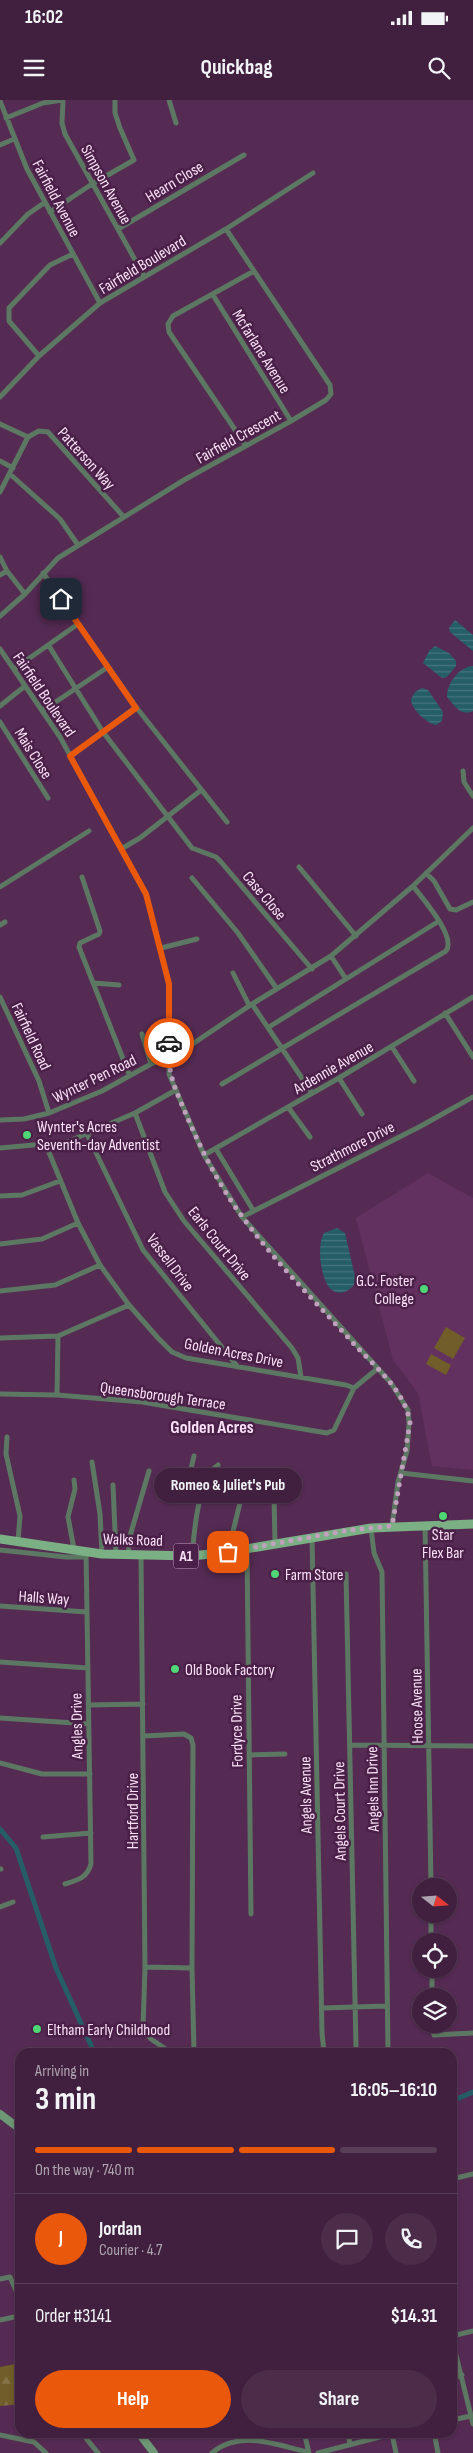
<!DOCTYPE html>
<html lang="en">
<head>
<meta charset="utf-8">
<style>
	body { margin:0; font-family:"Sofia Sans Condensed",sans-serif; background:#4b2d49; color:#f1f3f6; height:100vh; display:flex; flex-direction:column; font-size:19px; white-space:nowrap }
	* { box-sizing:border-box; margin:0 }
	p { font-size:16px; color:#aea3b0 }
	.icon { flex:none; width:28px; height:28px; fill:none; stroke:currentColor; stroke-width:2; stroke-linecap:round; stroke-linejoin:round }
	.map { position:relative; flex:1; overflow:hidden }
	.drawer { position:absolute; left:15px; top:1948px; width:442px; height:390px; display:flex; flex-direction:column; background:#40203e; border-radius:15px; box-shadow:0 1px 4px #0004,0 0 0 1px #593e58 }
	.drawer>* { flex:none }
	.needle { width:32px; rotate:107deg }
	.tools { position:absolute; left:412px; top:1778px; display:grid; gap:10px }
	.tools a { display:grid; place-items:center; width:45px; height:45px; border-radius:50%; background:#40203e; box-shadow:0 1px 4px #0004,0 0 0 1px #593e58; font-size:25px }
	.pin { position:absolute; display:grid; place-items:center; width:42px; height:42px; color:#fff; margin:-21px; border-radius:10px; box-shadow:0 2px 8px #0006 }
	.courier { position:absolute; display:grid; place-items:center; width:50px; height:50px; margin:-25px; border:4px solid #ea580c; border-radius:50%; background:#fff; color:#222; box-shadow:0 1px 6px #0007 }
	.bubble { position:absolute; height:35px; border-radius:18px; background:#40203e; box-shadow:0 1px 4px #0004,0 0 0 1px #593e58; font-size:16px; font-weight:700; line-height:35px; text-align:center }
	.head em { font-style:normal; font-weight:700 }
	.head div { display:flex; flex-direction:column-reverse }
	.head { display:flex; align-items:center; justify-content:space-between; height:85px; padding:0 20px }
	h1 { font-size:32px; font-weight:700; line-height:38px }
	.bar { display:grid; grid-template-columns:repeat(4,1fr); gap:8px 5px; align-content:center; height:60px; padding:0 20px }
	.bar i { height:6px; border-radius:4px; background:#593e58 }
	.bar .current { background:#ea580c }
	.bar p { grid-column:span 4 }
	.line { display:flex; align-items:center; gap:12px; padding:0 20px; border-top:1px solid #593e58 }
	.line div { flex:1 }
	.round { display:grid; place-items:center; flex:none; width:52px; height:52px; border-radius:26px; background:#4b2d49 }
	.primary-button { display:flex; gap:10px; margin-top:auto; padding:10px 20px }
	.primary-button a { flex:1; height:58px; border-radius:30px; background:#ea580c; color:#fff; font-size:20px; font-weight:700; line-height:58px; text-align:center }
	.primary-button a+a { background:#4b2d49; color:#f1f3f6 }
	.status { display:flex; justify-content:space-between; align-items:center; height:35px; padding:0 25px; background:#40203e; direction:ltr }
	.status svg { height:14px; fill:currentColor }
	header { display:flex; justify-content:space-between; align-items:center; height:65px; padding:0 20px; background:#40203e; font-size:22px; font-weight:700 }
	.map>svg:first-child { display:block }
	.built { fill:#62315f }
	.forest { fill:url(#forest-firs) }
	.pitch { fill:#705d29 }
	.water { fill:url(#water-rules) }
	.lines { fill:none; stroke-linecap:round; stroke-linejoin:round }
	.canal { stroke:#255e67; stroke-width:5 }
	.street { stroke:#5d7862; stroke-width:5 }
	.secondary { stroke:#6e9875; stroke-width:8 }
	.primary { stroke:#7ab084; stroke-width:9 }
	.done { stroke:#c1a1be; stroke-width:5; stroke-dasharray:0 9 }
	.route { stroke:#ea580c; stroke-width:6 }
	.poi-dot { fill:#4fd675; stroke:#4a2048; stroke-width:2 }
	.labels { text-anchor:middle; stroke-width:5; stroke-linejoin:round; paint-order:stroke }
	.shield { fill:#4a2048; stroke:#c6a7c3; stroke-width:1 }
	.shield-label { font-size:15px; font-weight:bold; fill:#fbe1f8 }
	.street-label { font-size:16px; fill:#fbe1f8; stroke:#4a2048 }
	.poi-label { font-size:16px; fill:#fbe1f8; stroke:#4a2048; text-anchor:start }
	.neighbourhood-label { font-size:18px; font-weight:bold; fill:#fbe1f8; stroke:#4a2048 }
</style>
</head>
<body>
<div class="status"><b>16:02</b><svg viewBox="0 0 49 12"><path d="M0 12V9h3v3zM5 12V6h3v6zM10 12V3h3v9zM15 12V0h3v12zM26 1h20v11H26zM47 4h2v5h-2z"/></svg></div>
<header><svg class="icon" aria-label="menu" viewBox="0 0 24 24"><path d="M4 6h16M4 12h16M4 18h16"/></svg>Quickbag<svg class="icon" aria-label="search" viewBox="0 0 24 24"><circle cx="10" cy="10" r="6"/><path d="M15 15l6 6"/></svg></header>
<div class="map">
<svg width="473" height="2353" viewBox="0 0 473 2353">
	<defs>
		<pattern id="forest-firs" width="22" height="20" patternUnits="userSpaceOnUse" patternTransform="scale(1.25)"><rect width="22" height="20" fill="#705d29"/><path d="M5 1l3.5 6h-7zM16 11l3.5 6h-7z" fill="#857449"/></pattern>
		<pattern id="water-rules" width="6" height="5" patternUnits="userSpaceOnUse" patternTransform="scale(1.25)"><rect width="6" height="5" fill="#255e67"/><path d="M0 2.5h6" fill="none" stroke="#46757e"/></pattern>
	</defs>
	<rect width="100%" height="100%" fill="#552b53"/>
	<!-- built -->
	<path class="built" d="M428,1073L473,1098V1370L432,1366L418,1293L393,1260L356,1118Z"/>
	<!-- forest -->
	<path class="forest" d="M20,2263V2304L0,2306V2267Z"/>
	<!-- pitch -->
	<path class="pitch" d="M446,1227L465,1238L453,1259L434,1248Z
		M431,1254L451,1265L446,1275L426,1264Z"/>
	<!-- water -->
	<path class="water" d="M455,520L473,535V551L450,532L449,528Z
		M435,546L449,553L456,561V566L447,577L442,578L423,563L429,551Z
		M473,566V611C461,617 455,606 447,597C447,583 459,567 473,566Z
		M422,588L428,590L443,612L442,621L436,625C426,623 411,609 411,599L415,592Z
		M337,1128L345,1133L356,1181C351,1192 337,1198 328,1186C320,1173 317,1145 324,1133Z"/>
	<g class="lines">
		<!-- canal -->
		<path class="canal" d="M0,1729L16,1748L56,1868L94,1952
			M452,2001L473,1992"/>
		<!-- street -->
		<path class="street" d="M63,0L62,23L65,34L144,176
			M169,0L176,23
			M0,1L27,69L100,203
			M6,18L43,3L62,0
			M0,45L14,39
			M50,112L92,84L134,60L120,28L115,13V0
			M118,129L244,55
			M0,143L28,114L44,103
			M213,195L291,321
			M39,256L9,221V208L50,165L73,154
			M0,297L39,256L100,203L226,129L313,73
			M0,324L28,337
			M246,346L169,232L168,224L173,216L254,171
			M0,361L13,368
			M10,374L60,419L78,445
			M0,392L28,337L39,331L48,332L123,416
			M0,457L7,471L25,494
			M43,473L136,607L227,722
			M0,475L7,471
			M0,516L25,494L58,458L184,380L291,321L326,300L331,294L330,285L226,129
			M49,546L103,632L192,748L216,757L221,762L312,869
			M0,549L60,637L146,794L169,884V974L204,1055L242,1117L391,1283L408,1310L409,1323L407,1351L398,1382L392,1426
			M14,569L78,524
			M0,606L25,586
			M42,611L108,567
			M0,622L48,698
			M71,656L136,607
			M463,671L464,682L473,696
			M121,749L140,738L200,691
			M299,767L356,836
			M426,773L434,781L450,809L456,810L473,802
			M82,777L100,831L99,834L80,843L79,847L129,974
			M192,778L238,833L277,889
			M0,787L89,731
			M0,825L5,822
			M161,848L197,839
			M331,856L346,879
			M233,873L249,905
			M94,883L119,885
			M0,897L39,981L49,1013
			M252,904L312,993
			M445,913L473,957
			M269,927L439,821
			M142,934L151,964
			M392,947L414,981
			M339,978L362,1014
			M222,984L446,851C457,837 422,798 413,786
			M288,1007L310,1037
			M135,1013L165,1092L184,1121L292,1248L298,1258L301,1277
			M0,1020L24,1019L49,1013L102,991L151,964L179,953L252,904L331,856L413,786L473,728
			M87,1034L143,1150L238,1267
			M46,1045L78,1123L100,1165L129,1205L158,1238L172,1252L186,1258L346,1285L354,1288
			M0,1048L67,1042L135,1013L176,990
			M216,1049L253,1110
			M204,1055L339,978L473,897
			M0,1096L22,1095L60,1081
			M242,1117L421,1026L473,997
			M0,1144L42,1139L78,1123
			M0,1191L55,1185L100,1165
			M0,1238L58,1236L129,1205
			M0,1294L57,1295L142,1302L327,1333L334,1330L354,1288L377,1269
			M57,1295L58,1236
			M7,1337L6,1354L20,1416L18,1441
			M194,1356L187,1386L189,1390L202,1394
			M92,1362L100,1414L102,1454
			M401,1373L473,1381
			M113,1385L116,1454
			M274,1395L275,1443
			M425,1425L431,1786
			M371,1428L374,1453L382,1472L388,1952
			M312,1437L322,1933L324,1952
			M74,1449L68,1417L75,1389L74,1380
			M247,1449L251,1814
			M0,1450L66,1457H86
			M228,1452L248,1370
			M128,1455L130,1436L149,1371
			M141,1456L145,1867L143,1928L151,1939L170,1952
			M192,1456C194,1433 198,1378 218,1365
			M346,1474L356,1947
			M0,1506L87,1512
			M0,1562L88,1568
			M89,1605L143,1604
			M0,1618L89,1624
			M144,1636L184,1634L191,1638L193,1645L192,1868L194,1952
			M350,1645L473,1646
			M249,1655L285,1654
			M0,1663L42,1674H90
			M43,1737L91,1733
			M0,1769H1
			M65,1784C78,1780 87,1778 91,1764L86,1451
			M0,1807L13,1802
			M431,1814V1841
			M145,1867L192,1868
			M432,1869V1896
			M322,1908L387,1906
			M433,1924L434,1935L473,1933
			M452,2079L473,2074
			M0,2179L10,2177L18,2195L20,2219
			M0,2220L19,2216
			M452,2236L473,2231
			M452,2239L473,2324
			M452,2278L462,2275
			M452,2320L471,2316
			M81,2332L98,2353
			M304,2332L309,2353
			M348,2332L350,2345
			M434,2332L438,2353
			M392,2334L396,2353
			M0,2335L34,2342L46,2353
			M212,2353C240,2329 276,2345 308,2352
			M318,2353L399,2332"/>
		<!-- secondary -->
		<path class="secondary" d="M0,2014L20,2029
			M138,2332L154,2353"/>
		<!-- primary -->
		<path class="primary" d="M0,1439L102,1454L192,1456L228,1452L371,1428L473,1424"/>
	</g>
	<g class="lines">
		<!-- done -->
		<path class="done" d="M169,943C167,975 176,990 188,1019C203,1053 219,1085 241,1115C274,1161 316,1202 354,1244C375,1267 405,1290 410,1323L392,1426L350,1430L228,1452"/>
		<!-- route -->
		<path class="route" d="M61,499L136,608L70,656L146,794L169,884V943"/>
	</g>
	<!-- markers -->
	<g class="poi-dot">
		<circle cx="27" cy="1035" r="5"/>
		<circle cx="424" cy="1189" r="5"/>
		<circle cx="443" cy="1416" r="5"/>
		<circle cx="275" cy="1474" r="5"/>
		<circle cx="175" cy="1569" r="5"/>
		<circle cx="37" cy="1929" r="5"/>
	</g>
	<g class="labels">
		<!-- shield labels -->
		<rect class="shield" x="173.5" y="1443.5" width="25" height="25" rx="4"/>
		<g class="shield-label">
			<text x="186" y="1461">A1</text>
		</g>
		<!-- street labels -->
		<g class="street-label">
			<text transform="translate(174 81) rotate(-31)" y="6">Hearn Close</text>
			<text transform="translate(107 84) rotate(61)" y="6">Simpson Avenue</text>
			<text transform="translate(57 98) rotate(62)" y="6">Fairfield Avenue</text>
			<text transform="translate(142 164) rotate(-31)" y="6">Fairfield Boulevard</text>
			<text transform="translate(262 251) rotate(58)" y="6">Mcfarlane Avenue</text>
			<text transform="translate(238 336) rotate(-29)" y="6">Fairfield Crescent</text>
			<text transform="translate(87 358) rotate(48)" y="6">Patterson Way</text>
			<text transform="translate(45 594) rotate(56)" y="6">Fairfield Boulevard</text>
			<text transform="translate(34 653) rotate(58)" y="6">Mais Close</text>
			<text transform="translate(265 795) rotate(50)" y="6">Case Close</text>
			<text transform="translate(32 936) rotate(65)" y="6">Fairfield Road</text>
			<text transform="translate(333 967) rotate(-30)" y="6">Ardennie Avenue</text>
			<text transform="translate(94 978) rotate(-26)" y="6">Wynter Pen Road</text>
			<text transform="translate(352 1046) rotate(-27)" y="6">Strathmore Drive</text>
			<text transform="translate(220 1143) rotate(51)" y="6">Earls Court Drive</text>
			<text transform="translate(171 1162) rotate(53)" y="6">Vassell Drive</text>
			<text transform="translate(234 1252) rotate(11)" y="6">Golden Acres Drive</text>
			<text transform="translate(163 1295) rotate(8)" y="6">Queensborough Terrace</text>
			<text transform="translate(133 1439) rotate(2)" y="6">Walks Road</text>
			<text transform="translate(44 1497) rotate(4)" y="6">Halls Way</text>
			<text transform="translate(416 1606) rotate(-91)" y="6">Hoose Avenue</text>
			<text transform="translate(76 1626) rotate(-91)" y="6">Angles Drive</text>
			<text transform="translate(236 1631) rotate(-91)" y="6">Fordyce Drive</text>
			<text transform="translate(372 1689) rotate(-91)" y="6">Angels Inn Drive</text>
			<text transform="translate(305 1695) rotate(-91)" y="6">Angels Avenue</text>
			<text transform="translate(132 1711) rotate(-90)" y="6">Hartford Drive</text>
			<text transform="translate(339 1711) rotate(-91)" y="6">Angels Court Drive</text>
		</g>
		<!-- poi labels -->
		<g class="poi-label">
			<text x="37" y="1032">Wynter's Acres<tspan x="37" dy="18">Seventh-day Adventist</tspan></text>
			<text x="414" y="1186" text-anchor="end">G.C. Foster<tspan x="414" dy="18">College</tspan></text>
			<text x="443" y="1440" text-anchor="middle">Star<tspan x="443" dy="18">Flex Bar</tspan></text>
			<text x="285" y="1480">Farm Store</text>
			<text x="185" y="1575">Old Book Factory</text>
			<text x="47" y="1935">Eltham Early Childhood</text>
		</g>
		<!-- neighbourhood labels -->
		<g class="neighbourhood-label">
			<text x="212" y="1333">Golden Acres</text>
		</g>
	</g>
</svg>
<div class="tools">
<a><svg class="needle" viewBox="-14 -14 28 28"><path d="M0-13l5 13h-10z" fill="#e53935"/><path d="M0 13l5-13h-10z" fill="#aea3b0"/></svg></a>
<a><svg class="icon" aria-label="locate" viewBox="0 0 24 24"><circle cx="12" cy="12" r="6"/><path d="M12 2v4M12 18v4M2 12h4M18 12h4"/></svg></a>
<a><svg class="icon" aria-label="layers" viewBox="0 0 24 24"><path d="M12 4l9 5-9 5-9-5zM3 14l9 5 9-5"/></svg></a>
</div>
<div class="pin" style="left:228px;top:1452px;background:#ea580c"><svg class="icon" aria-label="bag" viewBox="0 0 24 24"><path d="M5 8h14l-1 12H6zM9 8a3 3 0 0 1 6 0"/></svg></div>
<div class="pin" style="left:61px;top:499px;background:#1f2937"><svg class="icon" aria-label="home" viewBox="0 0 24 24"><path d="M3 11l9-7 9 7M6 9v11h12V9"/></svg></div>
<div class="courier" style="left:169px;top:943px"><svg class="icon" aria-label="car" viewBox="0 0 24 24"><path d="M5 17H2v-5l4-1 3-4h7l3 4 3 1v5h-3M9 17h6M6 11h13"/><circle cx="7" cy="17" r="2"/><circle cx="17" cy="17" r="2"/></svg></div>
<div class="bubble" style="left:154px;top:1368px;width:148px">Romeo &amp; Juliet's Pub</div>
<section class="drawer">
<div class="head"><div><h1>3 min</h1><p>Arriving in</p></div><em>16:05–16:10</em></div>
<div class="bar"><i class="current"></i><i class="current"></i><i class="current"></i><i></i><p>On the way · 740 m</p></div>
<div class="line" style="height:90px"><b class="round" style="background:#ea580c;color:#fff">J</b><div><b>Jordan</b><p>Courier · 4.7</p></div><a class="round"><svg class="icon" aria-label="chat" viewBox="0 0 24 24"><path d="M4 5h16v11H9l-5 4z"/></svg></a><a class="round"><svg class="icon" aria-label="phone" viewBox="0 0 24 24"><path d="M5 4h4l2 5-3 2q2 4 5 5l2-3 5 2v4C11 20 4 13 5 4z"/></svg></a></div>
<div class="line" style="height:65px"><div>Order #3141</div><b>$14.31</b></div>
<div class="primary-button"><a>Help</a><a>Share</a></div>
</section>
</div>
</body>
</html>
